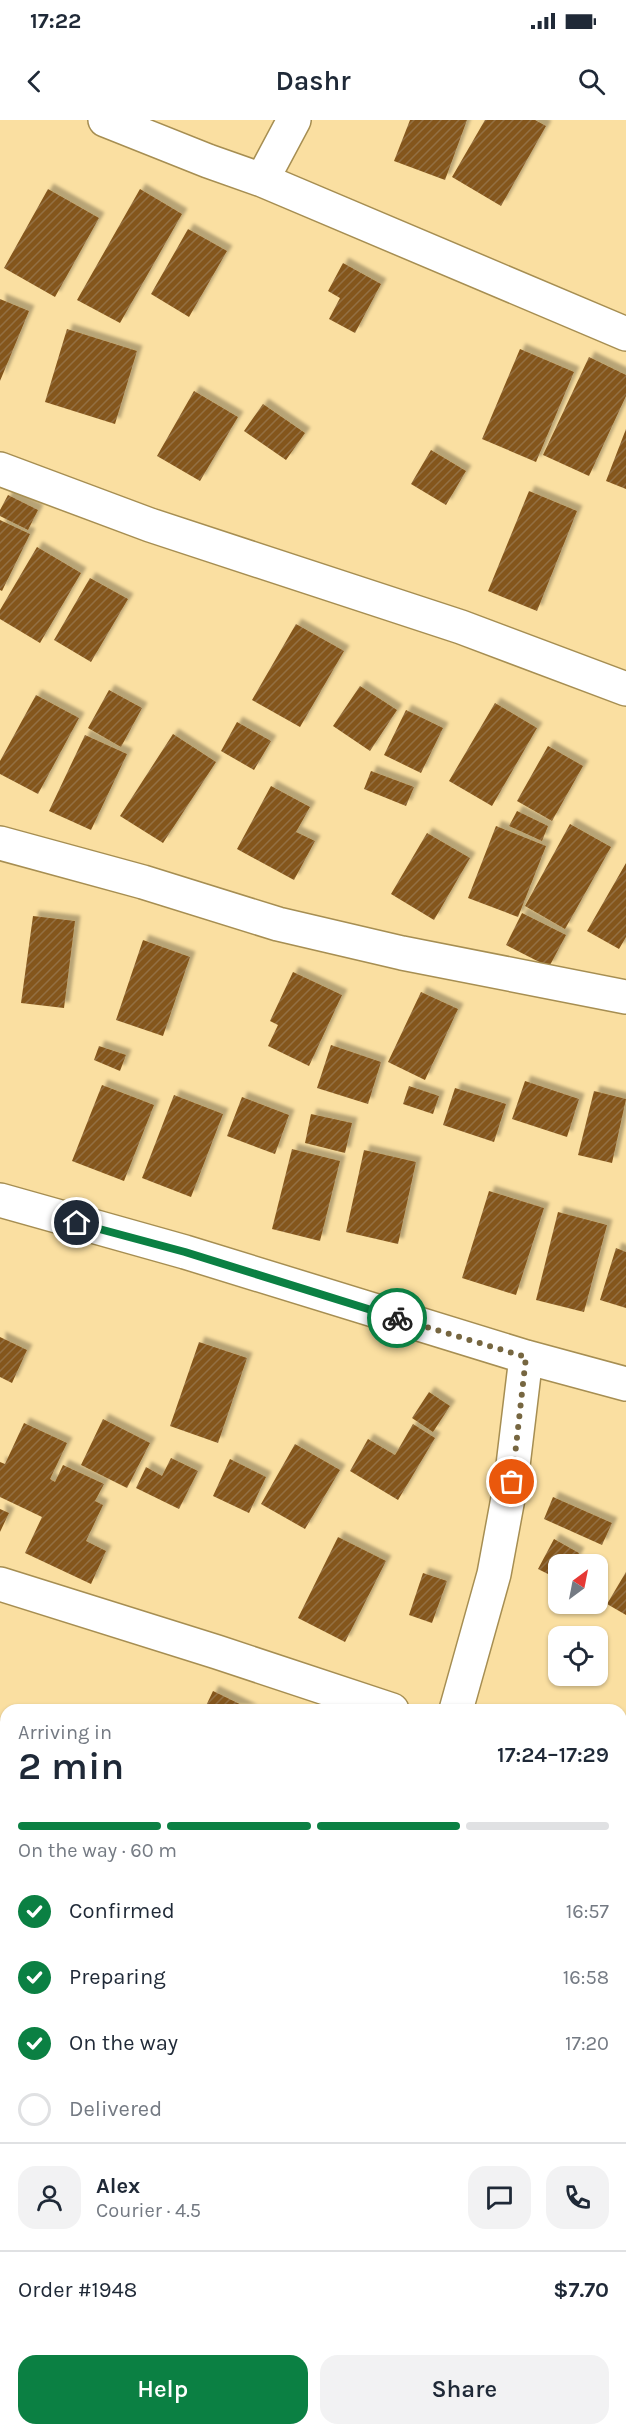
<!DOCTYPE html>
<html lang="en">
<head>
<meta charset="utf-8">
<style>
	body { margin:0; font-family:Karla,sans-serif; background:#f2f2f3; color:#1f2937; height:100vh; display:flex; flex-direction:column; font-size:22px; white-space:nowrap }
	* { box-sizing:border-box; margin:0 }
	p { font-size:20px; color:#747a83 }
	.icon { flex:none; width:33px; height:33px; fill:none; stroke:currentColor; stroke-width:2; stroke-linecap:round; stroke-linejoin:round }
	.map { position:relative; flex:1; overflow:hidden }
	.panel { position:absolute; left:0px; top:1584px; width:627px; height:732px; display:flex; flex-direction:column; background:#fff; border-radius:18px 18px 0 0; box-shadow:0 2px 4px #0004 }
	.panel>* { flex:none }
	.needle { width:39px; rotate:32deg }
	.buttons { position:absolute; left:548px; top:1434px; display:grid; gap:12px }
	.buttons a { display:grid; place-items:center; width:60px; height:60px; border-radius:12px; background:#fff; box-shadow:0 2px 4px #0004; font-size:30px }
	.pin { position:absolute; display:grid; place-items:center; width:51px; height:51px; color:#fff; margin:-26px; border:3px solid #fff; border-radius:50%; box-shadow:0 2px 6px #0007 }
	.courier { position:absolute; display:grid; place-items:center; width:60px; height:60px; margin:-30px; border:4px solid #0b8043; border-radius:50%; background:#fff; color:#222; box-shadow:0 2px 8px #0007 }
	.headline em { font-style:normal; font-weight:600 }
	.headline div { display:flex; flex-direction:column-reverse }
	.headline { display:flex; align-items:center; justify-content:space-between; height:102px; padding:0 18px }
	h1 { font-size:39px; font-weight:600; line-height:45px }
	.bar { display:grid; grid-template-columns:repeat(4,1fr); gap:9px 6px; align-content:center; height:72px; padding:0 18px }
	.bar i { height:8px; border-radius:4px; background:#e0e1e3 }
	.bar .active { background:#0b8043 }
	.bar p { grid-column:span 4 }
	.line { display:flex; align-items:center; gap:15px; padding:0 18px; border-top:2px solid #e0e1e3 }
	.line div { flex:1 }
	.round { display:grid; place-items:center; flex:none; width:63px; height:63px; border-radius:18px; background:#f2f2f3 }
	ol { padding:0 18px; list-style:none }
	li { display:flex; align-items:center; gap:18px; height:66px }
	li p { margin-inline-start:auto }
	li .icon { padding:6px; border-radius:50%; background:#0b8043; color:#fff; stroke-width:4 }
	li:last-child { color:#747a83 }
	li i { width:33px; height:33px; border:3px solid #e0e1e3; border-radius:50% }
	.primary-button { display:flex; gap:12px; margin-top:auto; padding:12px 18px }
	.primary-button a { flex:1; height:69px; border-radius:18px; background:#0b8043; color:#fff; font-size:24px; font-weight:600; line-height:69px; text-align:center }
	.primary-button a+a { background:#f2f2f3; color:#1f2937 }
	.status { display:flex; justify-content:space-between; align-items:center; height:42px; padding:0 30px; background:#fff; direction:ltr }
	.status svg { height:16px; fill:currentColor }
	header { display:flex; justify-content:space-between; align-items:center; height:78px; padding:0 18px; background:#fff; font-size:27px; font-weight:600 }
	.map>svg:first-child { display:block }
	.building { fill:url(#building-hatch); filter:url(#shadow) }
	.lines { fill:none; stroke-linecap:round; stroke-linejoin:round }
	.street-casing { stroke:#a68e52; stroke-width:36 }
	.street { stroke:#fff; stroke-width:33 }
	.done { stroke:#766640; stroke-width:6; stroke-dasharray:0 10.8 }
	.route { stroke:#0b8043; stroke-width:8 }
</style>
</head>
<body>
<div class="status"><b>17:22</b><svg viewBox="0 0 49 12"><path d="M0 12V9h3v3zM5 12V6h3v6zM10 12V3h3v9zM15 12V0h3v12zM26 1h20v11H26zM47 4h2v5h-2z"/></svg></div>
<header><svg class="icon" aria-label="back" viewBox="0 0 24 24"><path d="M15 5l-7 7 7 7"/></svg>Dashr<svg class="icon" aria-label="search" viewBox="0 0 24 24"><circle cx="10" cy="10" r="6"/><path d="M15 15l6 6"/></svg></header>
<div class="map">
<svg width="626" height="2316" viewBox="0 0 626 2316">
	<defs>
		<pattern id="building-hatch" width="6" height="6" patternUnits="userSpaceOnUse" patternTransform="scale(1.5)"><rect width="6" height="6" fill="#84561d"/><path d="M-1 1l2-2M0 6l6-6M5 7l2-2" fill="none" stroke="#937043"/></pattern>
		<filter id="shadow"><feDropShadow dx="5.5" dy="-5.5" stdDeviation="1.5" flood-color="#0004"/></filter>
	</defs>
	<rect width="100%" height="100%" fill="#fadfa1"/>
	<!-- building -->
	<path class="building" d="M410,0H467L445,60L394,41Z
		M485,0H535L546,6L501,86L452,57Z
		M48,69L99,98L55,177L4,148Z
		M140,69L182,94L120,203L77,180Z
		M188,109L227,131L189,197L151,174Z
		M343,143L381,164L355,213L329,199L340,178L328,171Z
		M0,179L29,191L0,261Z
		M67,209L137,231L115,304L45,282Z
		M520,229L574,252L536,342L482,319Z
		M589,237L626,255V276L589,356L543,335Z
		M194,271L238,297L200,361L157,336Z
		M263,284L305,313L286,340L244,311Z
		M626,309V369L606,361Z
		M431,330L466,351L446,385L411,364Z
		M529,371L577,391L537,491L488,471Z
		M8,375L38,390L28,410L0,396V390Z
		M0,400L30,414L2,471L0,470Z
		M37,427L81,453L40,523L0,499V490Z
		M90,458L128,479L91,542L54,520Z
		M296,504L344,531L300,607L252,580Z
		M360,566L397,590L370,631L333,606Z
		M109,570L142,588L121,627L88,608Z
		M36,575L79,598L38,674L0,654V641Z
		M495,583L537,608L492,686L449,661Z
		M406,590L443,608L421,653L384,635Z
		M237,602L271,621L254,650L221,631Z
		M173,614L216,642L163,723L120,696Z
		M85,615L127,634L91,710L49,691Z
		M548,626L583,646L552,701L517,681Z
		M371,651L414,667L406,686L364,669Z
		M271,666L310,687L296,712L315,721L294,760L237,729Z
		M517,691L548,706L542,721L509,706Z
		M570,704L611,727L565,809L525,786Z
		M496,706L546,726L518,797L468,778Z
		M427,713L470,738L434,800L391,774Z
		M626,743V817L619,829L587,811Z
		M522,793L566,815L549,847L506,825Z
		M33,796L75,801L64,888L21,883Z
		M143,820L190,837L163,916L116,900Z
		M293,852L342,875L309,946L268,926L278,905L270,901Z
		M421,872L458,889L425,960L388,942Z
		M331,925L381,942L368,984L317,968Z
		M99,926L126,935L120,951L94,940Z
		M525,961L579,979L567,1017L512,999Z
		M102,965L154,985L124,1061L72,1041Z
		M409,966L439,976L433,994L403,984Z
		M455,968L506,984L494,1022L443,1005Z
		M594,971L626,979L612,1043L578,1035Z
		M174,975L223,994L191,1077L142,1058Z
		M242,977L289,995L275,1034L227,1016Z
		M311,994L352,1003L345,1033L305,1023Z
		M292,1029L340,1041L320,1121L272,1109Z
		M364,1030L416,1042L398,1124L346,1112Z
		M489,1071L544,1088L516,1175L462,1158Z
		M558,1092L607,1105L584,1192L536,1180Z
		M616,1128L626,1132V1188L600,1180Z
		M0,1217L27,1230L12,1263L0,1257Z
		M199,1222L247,1238L218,1323L170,1306Z
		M429,1272L450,1286L433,1312L412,1298Z
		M103,1299L150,1323L127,1368L81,1345Z
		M24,1303L67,1323L50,1359L55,1362L63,1345L104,1364L95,1381L103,1385L86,1421L106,1431L91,1464L25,1433L42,1397L0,1377V1342L5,1344Z
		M413,1304L435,1318L398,1380L350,1351L368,1319L395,1335Z
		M295,1324L340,1350L305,1409L261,1384Z
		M171,1338L198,1351L179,1389L136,1368L146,1347L162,1356Z
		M230,1339L266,1357L249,1393L213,1376Z
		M553,1377L612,1403L602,1425L544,1399Z
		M0,1389L9,1393L0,1412Z
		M338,1417L386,1441L345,1522L298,1498Z
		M554,1419L579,1433L573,1444H558V1459L538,1449Z
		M626,1452V1495L607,1484Z
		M423,1453L447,1461L432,1503L409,1495Z
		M213,1571L252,1590H204Z
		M0,1603L6,1606V1629L0,1627Z
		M0,1661L6,1663L4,1681L0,1680Z
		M621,1737L626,1738V1814L621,1813Z
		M621,1844L626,1845V1871L621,1869Z
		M0,1902L6,1904V1941L1,1960Z
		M0,2047L6,2049V2158L0,2157Z
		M621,2206L626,2208V2259L622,2274Z
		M73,2310H123L121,2316H72Z"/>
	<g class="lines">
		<defs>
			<path id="street" d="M105,0L208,41L262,60
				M294,0L262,60L626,214
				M0,349L150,405L461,507L626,569
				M0,723L143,762L278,804L402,833L626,877
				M0,1080L185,1132L526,1237L626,1264
				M0,1464L217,1532L392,1590
				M456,1590L494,1454L511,1362L526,1237
				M621,1650L626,1651
				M0,1831L6,1833
				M621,2010L626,2011
				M0,2239L6,2240
				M354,2310L395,2316"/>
		</defs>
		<!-- street casing -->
		<use href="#street" class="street-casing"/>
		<!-- street -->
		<use href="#street" class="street"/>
	</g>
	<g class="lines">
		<!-- done -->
		<path class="done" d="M397,1198L526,1237L512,1362"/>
		<!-- route -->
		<path class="route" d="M77,1103L185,1132L397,1198"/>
	</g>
</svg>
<div class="buttons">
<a><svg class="needle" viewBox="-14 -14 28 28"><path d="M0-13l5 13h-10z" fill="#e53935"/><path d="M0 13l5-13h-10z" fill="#747a83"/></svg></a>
<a><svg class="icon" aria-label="locate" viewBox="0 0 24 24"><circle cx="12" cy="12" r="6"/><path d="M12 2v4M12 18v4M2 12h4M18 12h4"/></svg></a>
</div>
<div class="pin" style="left:512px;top:1362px;background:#ea580c"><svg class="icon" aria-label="bag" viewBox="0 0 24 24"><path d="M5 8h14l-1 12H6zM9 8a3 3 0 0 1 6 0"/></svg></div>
<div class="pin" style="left:77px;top:1103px;background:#1f2937"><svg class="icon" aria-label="home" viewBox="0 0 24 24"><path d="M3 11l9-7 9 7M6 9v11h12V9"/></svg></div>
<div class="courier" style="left:397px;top:1198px"><svg class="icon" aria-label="bike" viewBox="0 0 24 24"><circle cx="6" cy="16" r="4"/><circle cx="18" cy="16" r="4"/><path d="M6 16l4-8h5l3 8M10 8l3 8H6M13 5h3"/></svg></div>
<section class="panel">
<div class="headline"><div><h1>2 min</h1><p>Arriving in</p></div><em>17:24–17:29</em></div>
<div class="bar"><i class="active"></i><i class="active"></i><i class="active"></i><i></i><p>On the way · 60 m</p></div>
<ol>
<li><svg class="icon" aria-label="check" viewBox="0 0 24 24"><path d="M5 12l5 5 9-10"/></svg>Confirmed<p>16:57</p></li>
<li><svg class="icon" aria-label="check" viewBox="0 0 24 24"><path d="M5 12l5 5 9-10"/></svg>Preparing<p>16:58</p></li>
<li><svg class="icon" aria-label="check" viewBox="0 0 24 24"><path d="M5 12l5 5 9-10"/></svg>On the way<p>17:20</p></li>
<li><i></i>Delivered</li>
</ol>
<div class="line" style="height:108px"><a class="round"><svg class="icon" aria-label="person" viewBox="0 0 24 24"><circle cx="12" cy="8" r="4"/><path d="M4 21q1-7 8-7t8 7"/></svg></a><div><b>Alex</b><p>Courier · 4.5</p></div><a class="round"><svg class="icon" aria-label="chat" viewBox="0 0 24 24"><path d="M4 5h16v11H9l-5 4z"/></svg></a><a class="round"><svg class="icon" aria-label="phone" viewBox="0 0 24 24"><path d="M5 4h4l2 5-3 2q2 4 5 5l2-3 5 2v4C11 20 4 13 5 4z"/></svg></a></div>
<div class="line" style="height:78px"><div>Order #1948</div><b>$7.70</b></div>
<div class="primary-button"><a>Help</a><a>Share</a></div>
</section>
</div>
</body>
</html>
